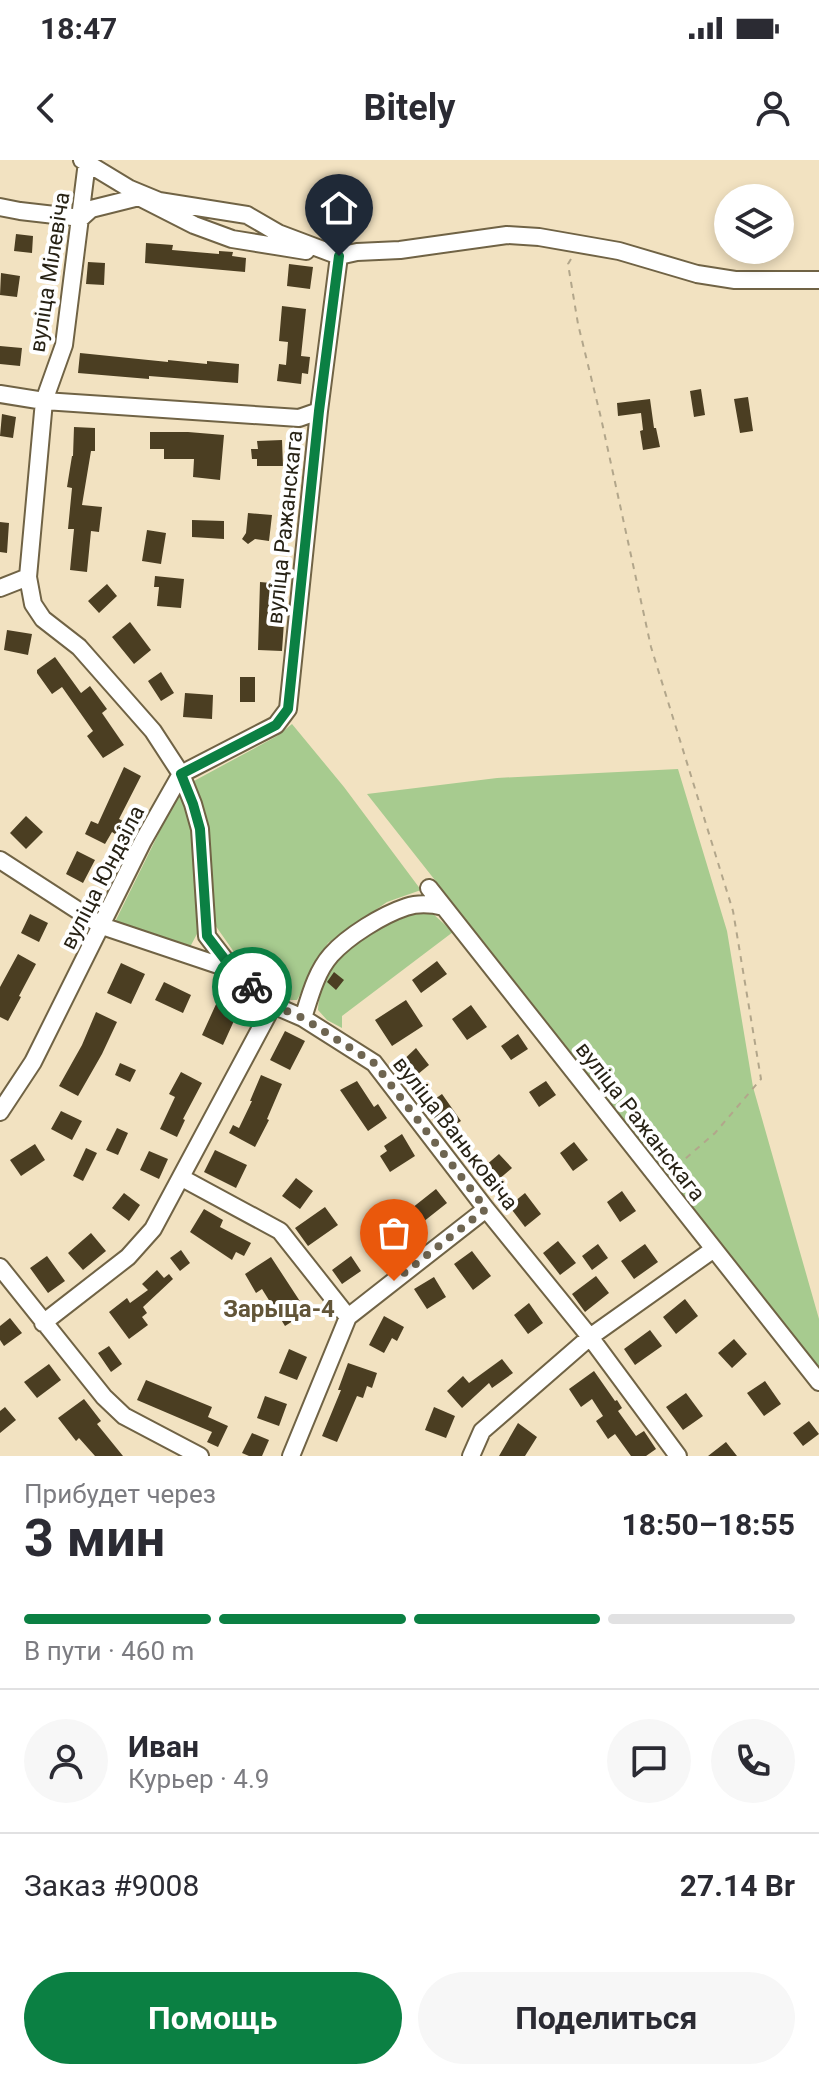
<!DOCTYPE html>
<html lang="ru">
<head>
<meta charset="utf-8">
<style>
	body { margin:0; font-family:Roboto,sans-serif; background:#f7f7f7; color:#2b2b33; height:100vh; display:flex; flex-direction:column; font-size:30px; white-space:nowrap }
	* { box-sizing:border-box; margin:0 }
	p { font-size:26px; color:#7c7c81 }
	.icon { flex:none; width:44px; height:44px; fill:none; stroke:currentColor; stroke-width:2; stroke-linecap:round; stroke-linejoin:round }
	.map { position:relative; height:1296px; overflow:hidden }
	.details { display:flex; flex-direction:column; background:#fff; flex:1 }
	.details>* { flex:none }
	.controls { position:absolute; left:714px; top:24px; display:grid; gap:16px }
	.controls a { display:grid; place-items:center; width:80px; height:80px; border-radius:50%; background:#fff; box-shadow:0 4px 12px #0003; font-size:40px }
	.pin { position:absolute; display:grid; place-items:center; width:68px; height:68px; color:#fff; margin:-82px -34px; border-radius:50% 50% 50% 0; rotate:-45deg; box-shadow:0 0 8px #0007 }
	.pin .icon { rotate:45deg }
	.courier { position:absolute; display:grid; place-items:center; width:80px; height:80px; margin:-40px; border:6px solid #0b8043; border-radius:50%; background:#fff; color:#222; box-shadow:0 2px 10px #0007 }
	.headline em { font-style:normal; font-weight:700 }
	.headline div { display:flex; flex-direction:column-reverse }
	.headline { display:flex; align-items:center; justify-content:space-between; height:136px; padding:0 24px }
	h1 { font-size:52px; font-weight:700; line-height:60px }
	.bar { display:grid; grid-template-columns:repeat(4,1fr); gap:12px 8px; align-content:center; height:96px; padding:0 24px }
	.bar i { height:10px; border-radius:6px; background:#e1e1e2 }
	.bar .on { background:#0b8043 }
	.bar p { grid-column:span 4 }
	.line { display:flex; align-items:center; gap:20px; padding:0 24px; border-top:2px solid #e1e1e2 }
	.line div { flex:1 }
	.round { display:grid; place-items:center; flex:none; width:84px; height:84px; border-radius:42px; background:#f7f7f7 }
	.primary-button { display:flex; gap:16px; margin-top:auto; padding:16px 24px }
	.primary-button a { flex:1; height:92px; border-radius:48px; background:#0b8043; color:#fff; font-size:32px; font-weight:700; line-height:92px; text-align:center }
	.primary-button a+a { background:#f7f7f7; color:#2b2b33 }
	.status { display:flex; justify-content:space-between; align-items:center; height:56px; padding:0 40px; background:#fff; direction:ltr }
	.status svg { height:22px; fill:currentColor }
	header { display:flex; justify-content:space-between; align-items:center; height:104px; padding:0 24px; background:#fff; font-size:36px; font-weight:700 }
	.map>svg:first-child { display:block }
	.green { fill:#a7cb8f }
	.building { fill:#4b3e22 }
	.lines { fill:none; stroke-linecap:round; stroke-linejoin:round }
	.minor-casing { stroke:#706345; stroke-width:20 }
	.path { stroke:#b2a68b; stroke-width:2; stroke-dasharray:6 6; stroke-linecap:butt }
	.minor { stroke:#fff; stroke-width:16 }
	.done { stroke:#6e6551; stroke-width:8; stroke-dasharray:0 14.4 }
	.route { stroke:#0b8043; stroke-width:10 }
	.labels { text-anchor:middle; stroke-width:8; stroke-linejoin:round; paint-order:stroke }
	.street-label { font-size:22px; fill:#272215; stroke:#fff }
	.neighbourhood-label { font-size:24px; font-weight:bold; fill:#625538; stroke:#fff }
</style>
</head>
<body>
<div class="status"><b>18:47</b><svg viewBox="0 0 49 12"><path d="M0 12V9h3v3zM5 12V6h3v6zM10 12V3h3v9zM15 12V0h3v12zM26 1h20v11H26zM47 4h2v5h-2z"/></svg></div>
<header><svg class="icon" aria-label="back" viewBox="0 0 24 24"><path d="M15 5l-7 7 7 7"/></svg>Bitely<svg class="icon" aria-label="person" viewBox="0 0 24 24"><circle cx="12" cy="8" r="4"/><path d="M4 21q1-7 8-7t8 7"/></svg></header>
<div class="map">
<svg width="819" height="1296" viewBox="0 0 819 1296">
	<rect width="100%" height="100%" fill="#f2e2c1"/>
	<!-- green -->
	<path class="green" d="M292,564L344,627L421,730L387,742L328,783L297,840H282L246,809L215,765L208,705L205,653L194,621L277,576Z
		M678,609L727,771L753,927L819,1159V1207L367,634L497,618Z
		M180,630L192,675L198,772L190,787L115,762Z
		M408,752H431L453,772L342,856V868L327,860L318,850C324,790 360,777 408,752Z"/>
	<!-- building -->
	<path class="building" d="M16,74L33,76L32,93L14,91Z
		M146,83L173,85L172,90L219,94V91L233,92L232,96L246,98L245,112L145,103Z
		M88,102L105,103L104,125L86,124Z
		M289,104L313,107L310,129L287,126Z
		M1,113L20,116L17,137L0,135Z
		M282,146L306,149L301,196L310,197L308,214L302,213L301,224L277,221L279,204L286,205L288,182L279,181Z
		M0,186L22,188L20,206L0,204Z
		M80,193L168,202V200L207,204V201L239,204L238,223L149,216V219L78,213Z
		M701,229L705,255L694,257L690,231Z
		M748,237L753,271L740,273L734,239Z
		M650,239L654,268H656L660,287L643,290L640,271L643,270L641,253L618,256L617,243Z
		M2,254L16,257L13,278L0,276Z
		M74,267L95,268V291H91L82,345L102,347L99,372L91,371L87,412L70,410L74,369H68L72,328L67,327L72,296H73Z
		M150,272H188L224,275L220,320L193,317L194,299H164V289H150Z
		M282,280L283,306H257V299H252L251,289H258L257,281Z
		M248,353L272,355L269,381L255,379L248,384L242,379L246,373Z
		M192,360L224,361V379L192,377Z
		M0,362L9,363L7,393L0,392Z
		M147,370L166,373L161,404L142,401Z
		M155,416L184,419L181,448L157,446L159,427H154Z
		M260,422L282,424L279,462H284L282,491L258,490Z
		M107,424L117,436L99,453L88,441Z
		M130,462L151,490L134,504L112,477Z
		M7,470L32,474L28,495L4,490Z
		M55,497L81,533L90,526L107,549L102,553L124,585L103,598L87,576L93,571L62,527L52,534L37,513V510Z
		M161,512L174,533L161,541L148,521Z
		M240,517H255V542H240Z
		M185,533L213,535L212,559L183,557Z
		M124,607L141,616L119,659L125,662L118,676L112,672L105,684L85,674L91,661L98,664Z
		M26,656L43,672L26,689L10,673Z
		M77,691L95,700L83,723L66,714Z
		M30,754L48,763L39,782L21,773Z
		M18,794L36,804L19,836L21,837L8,861L0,857V827Z
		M437,801L447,814L421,833L412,820Z
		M121,803L145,814L131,844L107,833Z
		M334,812L344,820L336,830L327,822Z
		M164,822L191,835L183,853L155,840Z
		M406,840L423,866L392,886L375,860Z
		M217,842L238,852L223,885L202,875Z
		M471,845L487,867L467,880L452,859Z
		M96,852L117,862L102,894L78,936L59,926L82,885Z
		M285,871L305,881L290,910L270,900Z
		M518,874L528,889L511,900L501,886Z
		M416,888L429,905L412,919L399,904Z
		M120,903L136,910L130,922L115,915Z
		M181,912L202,923L183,959L185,960L177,977L160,969L175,937L169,934Z
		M261,915L282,924L267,959L269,960L255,987L229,973L233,965L239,968L252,941H250Z
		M357,921L374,947L378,944L387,958L368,971L340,930Z
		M546,921L556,935L539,947L529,932Z
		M442,934L461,961L444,972L425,946Z
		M61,951L82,961L72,980L51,969Z
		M117,968L128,973L118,995L106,990Z
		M402,974L415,996L390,1012L380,996L387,991L384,986Z
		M574,982L588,1000L573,1011L560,993Z
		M35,984L45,1000L21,1016L10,1000Z
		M86,988L97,993L83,1021L73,1016Z
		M215,990L247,1005L236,1028L204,1012Z
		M149,991L168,999L159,1019L140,1010Z
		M499,994L512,1008L498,1020L485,1006Z
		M296,1018L313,1031L300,1049L282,1036Z
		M436,1029L447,1043L423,1062L412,1048Z
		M622,1031L636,1051L620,1062L607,1042Z
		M124,1033L140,1045L129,1061L112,1048Z
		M525,1033L541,1054L525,1067L509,1046Z
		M325,1047L338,1065L308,1086L295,1068Z
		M204,1049L223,1060L220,1067L251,1083L244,1096L236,1092L232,1100L190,1072Z
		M398,1071L410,1088L387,1106L375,1089Z
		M91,1073L106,1091L83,1110L68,1093Z
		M558,1081L576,1103L560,1115L543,1093Z
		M598,1084L608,1098L592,1110L582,1096Z
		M645,1084L658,1102L634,1119L621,1101Z
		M181,1090L190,1103L180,1111L170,1098Z
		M472,1091L491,1116L473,1130L454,1104Z
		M47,1096L65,1121L48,1133L30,1108Z
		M351,1096L361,1111L342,1124L332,1110Z
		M271,1097L307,1152L285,1166L262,1129L256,1133L245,1114Z
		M157,1110L164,1118L169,1114L173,1119L143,1147L147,1153L142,1157L148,1165L129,1179L109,1152L127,1138L130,1143L148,1130L142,1124Z
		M596,1116L609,1133L585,1152L572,1134Z
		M434,1117L446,1137L427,1149L414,1129Z
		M685,1139L698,1156L676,1174L663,1157Z
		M529,1143L543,1163L528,1174L514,1155Z
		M384,1156L404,1167L397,1181L392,1178L384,1193L369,1185Z
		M10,1158L22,1173L4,1186L0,1180V1166Z
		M650,1170L662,1186L635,1205L624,1189Z
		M734,1179L747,1194L732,1208L718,1193Z
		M109,1186L122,1204L111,1212L98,1193Z
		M289,1189L307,1197L297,1220L279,1213Z
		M502,1199L513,1213L492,1228L489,1223L462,1248L447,1231L463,1216L469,1223Z
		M348,1203L377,1213L372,1228L367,1226L363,1238L357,1236L337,1282L322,1276L341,1230H338Z
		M49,1204L61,1220L37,1238L24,1222Z
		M594,1211L615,1241L617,1240L622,1248L618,1251L636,1276L644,1271L656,1289L646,1296H631L615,1274L608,1279L596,1261L603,1256L592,1239L581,1247L569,1229Z
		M146,1220L212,1247L208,1257L228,1266L218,1287L207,1282L212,1272L137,1240Z
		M765,1221L781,1244L764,1256L747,1233Z
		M686,1233L703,1256L683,1270L666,1247Z
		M265,1236L287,1244L279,1266L257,1258Z
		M84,1239L101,1261L97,1264L123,1296H95L79,1278L76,1281L58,1258Z
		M5,1247L16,1260L0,1273V1251Z
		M434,1247L455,1256L446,1278L425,1270Z
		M809,1261L819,1274L803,1286L793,1273Z
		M518,1263L537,1277L525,1296H499Z
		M252,1273L269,1280L262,1296H249L242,1293Z
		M726,1282L737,1296H708Z"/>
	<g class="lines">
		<defs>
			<path id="minor" d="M82,0L130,29L159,41L247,55L278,73L339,96L357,92L400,90L507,75L539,77L619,91L697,114L735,120H819
				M87,2L64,185L44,241L28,417L33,444L43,459L79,487L153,571L181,614L193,644L200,669L207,776L233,810
				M0,47L20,51L81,58L91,49L139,37L194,65L232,79L306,91
				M0,234L44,241L299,258L319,251
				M0,428L28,417
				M0,700L102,766L233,810L273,845L303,858L374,903L486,1049L590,1177L678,1296
				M429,728L819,1222
				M303,858C310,836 316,812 331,795C348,776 382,755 406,747C418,743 432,744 444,747
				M0,952L33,902L143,681L181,614L276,565L288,549L319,251L339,96
				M182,1018L280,1071L348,1157
				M0,1107L104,1237L124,1256L200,1296
				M43,1163L128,1097L153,1069L273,845
				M291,1296L348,1157L486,1049
				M471,1296L482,1271L590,1177L714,1089"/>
		</defs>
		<!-- minor casing -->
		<use href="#minor" class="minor-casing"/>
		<!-- path -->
		<path class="path" d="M571,99L568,104L578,164L601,258L651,487L733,751L761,919L715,973L671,1011"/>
		<!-- minor -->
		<use href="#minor" class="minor"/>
	</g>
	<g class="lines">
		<!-- done -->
		<path class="done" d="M252,827L273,845L303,858L374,903L486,1049L394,1121"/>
		<!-- route -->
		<path class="route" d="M252,827L233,810L207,776L200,669L193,644L181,614L276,565L288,549L319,251L339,96"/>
	</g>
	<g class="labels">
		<!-- street labels -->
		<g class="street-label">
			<text transform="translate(49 112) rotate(-81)" y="8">вуліца Мілевіча</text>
			<text transform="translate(284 367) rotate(-84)" y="8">вуліца Ражанскага</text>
			<text transform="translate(102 717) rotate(-63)" y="8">вуліца Юндзіла</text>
			<text transform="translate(641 961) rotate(52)" y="8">вуліца Ражанскага</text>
			<text transform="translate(456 973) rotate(52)" y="8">вуліца Ваньковіча</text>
		</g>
		<!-- neighbourhood labels -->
		<g class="neighbourhood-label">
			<text x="279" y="1157">Зарыца-4</text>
		</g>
	</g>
</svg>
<div class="controls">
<a><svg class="icon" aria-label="layers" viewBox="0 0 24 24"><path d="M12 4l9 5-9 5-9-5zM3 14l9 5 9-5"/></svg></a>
</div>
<div class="pin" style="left:394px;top:1121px;background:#ea580c"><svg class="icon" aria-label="bag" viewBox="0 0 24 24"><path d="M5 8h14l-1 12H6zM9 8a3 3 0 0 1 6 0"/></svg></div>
<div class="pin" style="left:339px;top:96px;background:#1f2937"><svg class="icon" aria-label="home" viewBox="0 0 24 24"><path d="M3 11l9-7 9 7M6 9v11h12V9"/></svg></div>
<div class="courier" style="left:252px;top:827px"><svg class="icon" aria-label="bike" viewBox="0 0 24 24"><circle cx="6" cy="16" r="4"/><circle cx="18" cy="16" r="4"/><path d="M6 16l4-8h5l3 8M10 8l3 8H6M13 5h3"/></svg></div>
</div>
<section class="details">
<div class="headline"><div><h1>3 мин</h1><p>Прибудет через</p></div><em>18:50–18:55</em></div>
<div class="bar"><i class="on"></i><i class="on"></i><i class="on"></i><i></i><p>В пути · 460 m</p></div>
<div class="line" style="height:144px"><a class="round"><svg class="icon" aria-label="person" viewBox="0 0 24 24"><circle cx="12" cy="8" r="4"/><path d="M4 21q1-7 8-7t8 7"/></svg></a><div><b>Иван</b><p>Курьер · 4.9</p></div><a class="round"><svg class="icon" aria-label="chat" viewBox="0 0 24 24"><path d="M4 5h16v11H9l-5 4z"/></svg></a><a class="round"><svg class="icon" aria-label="phone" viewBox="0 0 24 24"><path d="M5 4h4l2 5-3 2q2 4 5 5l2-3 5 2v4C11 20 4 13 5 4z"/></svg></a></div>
<div class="line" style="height:104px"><div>Заказ #9008</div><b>27.14 Br</b></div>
<div class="primary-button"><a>Помощь</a><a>Поделиться</a></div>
</section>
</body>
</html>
